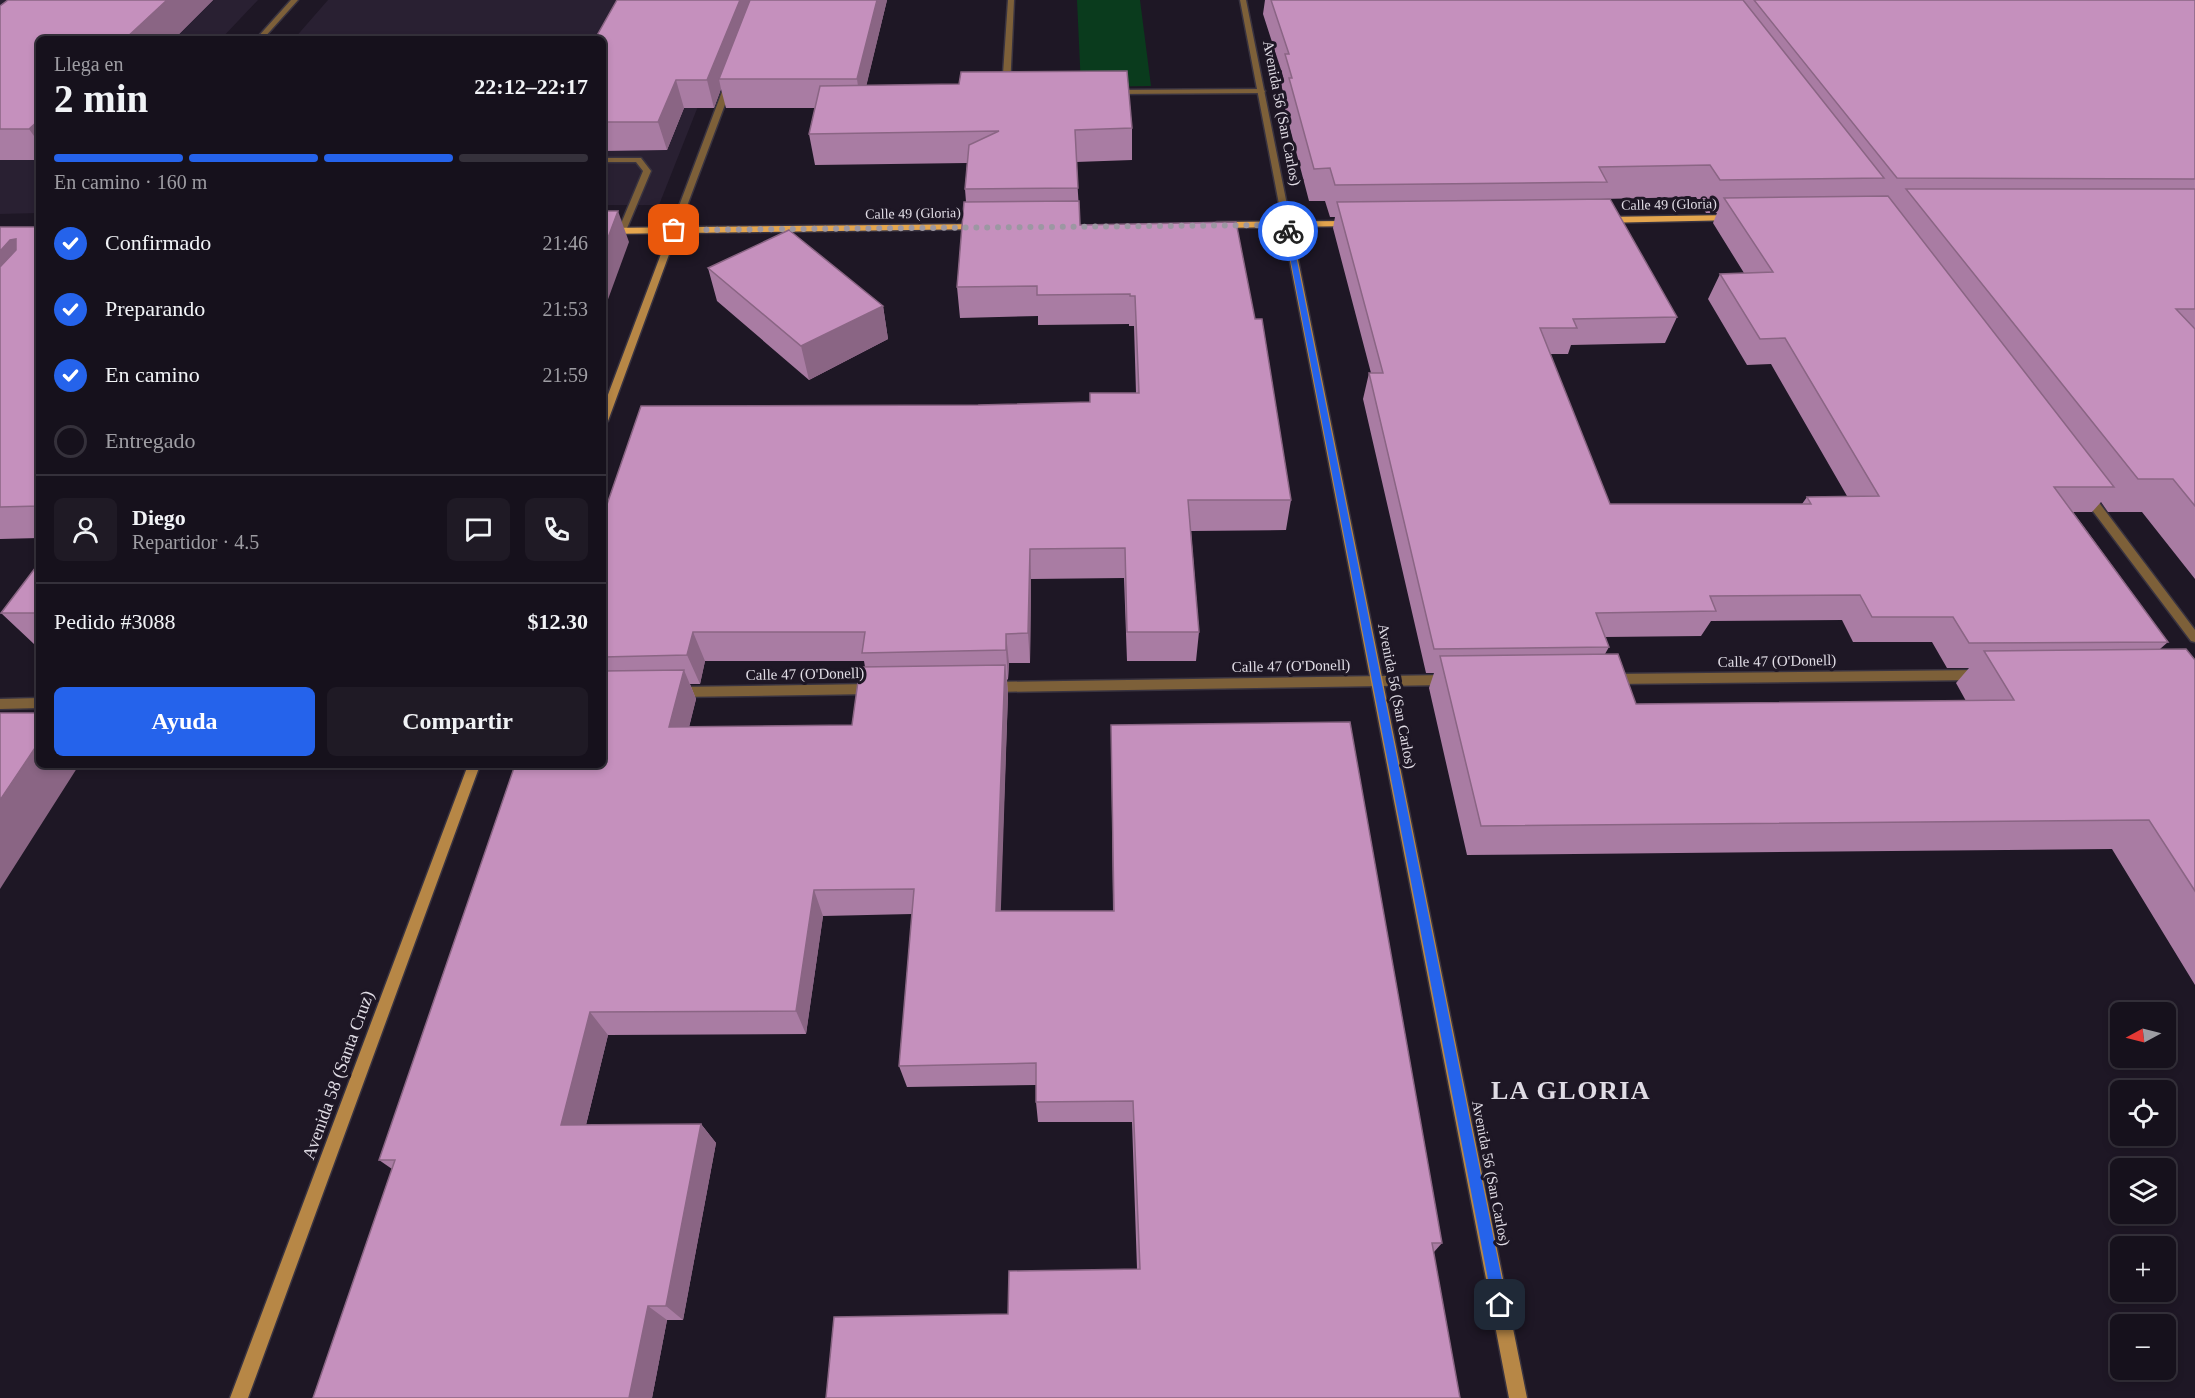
<!DOCTYPE html>
<html lang="es">
<head>
<meta charset="utf-8">
<style>
	body { margin:0; font-family:"Times New Roman",serif; background:#1f1a25; color:#f1f3f6; height:100vh; display:flex; flex-direction:column; font-size:22px; white-space:nowrap }
	* { box-sizing:border-box; margin:0 }
	p { font-size:20px; color:#9e9da3 }
	.icon { flex:none; width:33px; height:33px; fill:none; stroke:currentColor; stroke-width:2; stroke-linecap:round; stroke-linejoin:round }
	.map { position:relative; flex:1; overflow:hidden }
	.sheet { position:absolute; left:36px; top:36px; width:570px; height:732px; display:flex; flex-direction:column; background:#16111c; border-radius:9px; box-shadow:0 3px 9px #0003,0 0 0 2px #35313b }
	.sheet>* { flex:none }
	.needle { width:39px; rotate:263deg }
	.controls { position:absolute; left:2110px; top:1002px; display:grid; gap:12px }
	.controls a { display:grid; place-items:center; width:66px; height:66px; border-radius:9px; background:#16111c; box-shadow:0 3px 9px #0003,0 0 0 2px #35313b; font-size:30px }
	.pin { position:absolute; display:grid; place-items:center; width:51px; height:51px; color:#fff; margin:-26px; border-radius:12px; box-shadow:0 3px 9px #0006 }
	.courier { position:absolute; display:grid; place-items:center; width:60px; height:60px; margin:-30px; border:4px solid #2563eb; border-radius:50%; background:#fff; color:#222; box-shadow:0 2px 8px #0007 }
	.head em { font-style:normal; font-weight:700 }
	.head div { display:flex; flex-direction:column-reverse }
	.head { display:flex; align-items:center; justify-content:space-between; height:102px; padding:0 18px }
	h1 { font-size:39px; font-weight:700; line-height:45px }
	.bar { display:grid; grid-template-columns:repeat(4,1fr); gap:9px 6px; align-content:center; height:72px; padding:0 18px }
	.bar i { height:8px; border-radius:4px; background:#35313b }
	.bar .selected { background:#2563eb }
	.bar p { grid-column:span 4 }
	.line { display:flex; align-items:center; gap:15px; padding:0 18px; border-top:2px solid #35313b }
	.line div { flex:1 }
	.round { display:grid; place-items:center; flex:none; width:63px; height:63px; border-radius:9px; background:#1f1a25 }
	ol { padding:0 18px; list-style:none }
	li { display:flex; align-items:center; gap:18px; height:66px }
	li p { margin-inline-start:auto }
	li .icon { padding:6px; border-radius:50%; background:#2563eb; color:#fff; stroke-width:4 }
	li:last-child { color:#9e9da3 }
	li i { width:33px; height:33px; border:3px solid #35313b; border-radius:50% }
	.action { display:flex; gap:12px; margin-top:auto; padding:12px 18px }
	.action a { flex:1; height:69px; border-radius:9px; background:#2563eb; color:#fff; font-size:24px; font-weight:700; line-height:69px; text-align:center }
	.action a+a { background:#1f1a25; color:#f1f3f6 }
	.map>svg:first-child { display:block }
	.built { fill:#292032 }
	.green { fill:#0a3b1d }
	.lines { fill:none; stroke-linecap:round; stroke-linejoin:round }
	.service-casing { stroke:#393340; stroke-width:3 }
	.minor-casing { stroke:#393340; stroke-width:3 }
	.tertiary-casing { stroke:#393340; stroke-width:3 }
	.secondary-casing { stroke:#393340; stroke-width:3 }
	.primary-casing { stroke:#393340; stroke-width:3 }
	.service { fill:#7d6039; fill-rule:evenodd }
	.minor { fill:#7d6039; fill-rule:evenodd }
	.tertiary { fill:#7d6039; fill-rule:evenodd }
	.secondary { fill:#b78746; fill-rule:evenodd }
	.primary { fill:#e4a54e; fill-rule:evenodd }
	.wall { fill:#a97ca3; fill-rule:evenodd }
	.shaded-wall { fill:#8a6584 }
	.building { fill:#c590bd; stroke:#8a6584; stroke-width:1.5 }
	.route { fill:#2563eb }
	.done { stroke:#9c97a2; stroke-width:6; stroke-dasharray:0 10.8 }
	.labels { text-anchor:middle; stroke-width:6; stroke-linejoin:round; paint-order:stroke }
	.far-street-label { font-size:14px; fill:#e0dce5; stroke:#1e1725 }
	.street-label { font-size:15px; fill:#e0dce5; stroke:#1e1725 }
	.near-street-label { font-size:18px; fill:#e0dce5; stroke:#1e1725 }
	.near-district-label { font-size:26px; font-weight:bold; letter-spacing:1.5px; fill:#e0dce5; stroke:#1e1725 }
</style>
</head>
<body>
<div class="map">
<svg width="2195" height="1398" viewBox="0 0 2195 1398">
	<rect width="100%" height="100%" fill="#1e1725"/>
	<!-- built -->
	<path class="built" d="M0,0H258L221,39H39V213L0,214Z
		M328,0H740L659,205H603V39H294Z"/>
	<!-- green -->
	<path class="green" d="M1077,0H1140L1151,86L1081,87Z"/>
	<g class="lines">
		<defs>
			<path id="service" d="M1008,0H1014L1010,89L1006,91L1002,89Z
				M1261,89L1265,91L1264,93L1114,94L1110,92L1114,90Z
				M603,158H641L651,171L625,233L618,231L643,171L636,162H603Z"/>
			<path id="minor" d="M1240,0H1246L1291,225L1287,227L1283,225Z
				M2087,491L2091,492L2195,630V642L2191,641L2083,498L2082,495Z
				M1978,670L1984,675L1978,680L1611,684L1607,682L1605,679L1607,676L1611,674Z
				M1447,675L1451,677L1453,680L1451,683L1447,685L993,692L989,690L987,687L989,684L993,682Z
				M871,684L875,686L877,689L875,692L871,694L678,697L674,695L672,692L674,689L678,687Z
				M39,698V708L0,709V699Z"/>
			<path id="tertiary" d="M291,0H298L263,39H256Z
				M726,81L733,83L678,230L671,232L670,230Z"/>
			<path id="secondary" d="M1284,223L1291,225L1527,1398H1509L1283,225Z
				M674,227L678,230L608,421L603,424V408L670,230Z
				M468,765H480L248,1398H230Z"/>
			<path id="primary" d="M1733,215L1737,216V220L1601,223L1596,220L1601,217Z
				M1352,221L1356,222V226L1217,228L1212,225L1217,222Z
				M983,224L988,227L987,229L603,234V228Z"/>
		</defs>
		<!-- service casing -->
		<use href="#service" class="service-casing"/>
		<!-- minor casing -->
		<use href="#minor" class="minor-casing"/>
		<!-- tertiary casing -->
		<use href="#tertiary" class="tertiary-casing"/>
		<!-- secondary casing -->
		<use href="#secondary" class="secondary-casing"/>
		<!-- primary casing -->
		<use href="#primary" class="primary-casing"/>
		<!-- service -->
		<use href="#service" class="service"/>
		<!-- minor -->
		<use href="#minor" class="minor"/>
		<!-- tertiary -->
		<use href="#tertiary" class="tertiary"/>
		<!-- secondary -->
		<use href="#secondary" class="secondary"/>
		<!-- primary -->
		<use href="#primary" class="primary"/>
	</g>
	<!-- wall -->
	<path class="wall" d="M213,0L174,39H39V160H0V6Z
		M617,0H887L866,86L1132,128V160L1076,162L1080,225L1255,319L1291,500L1286,530L1191,531L1199,632L1196,661H1127L1124,578L1031,579L1030,663H1009L1008,679L1007,680L1008,694L1000,911H1113L1111,725L1442,1243L1434,1252L1008,1314L1137,1269L1132,1122H1038L1036,1102V1085L907,1087L899,1066L912,914L823,916L806,1034L608,1035L586,1125L701,1124L716,1143L683,1320H667L652,1398H313L392,1169L379,1160L603,765V516L978,405L1090,402L1136,393L1134,326H1129V324L1038,325V316L960,318L957,287L966,202L965,189L967,163L815,165L809,134L815,108H726L721,89L714,108H684L667,150L603,151V39ZM705,661H864L865,667L852,725L689,727L696,699L690,684H700Z
		M1265,0H2195V579L2142,512H2108L2101,502L2092,512H2073L2168,642L2160,649L2195,660V985L2112,849L1467,855L1429,688L1434,673H1426L1363,399L1369,373H1371L1333,228L1335,217H1330L1325,201H1309L1285,109L1286,100L1281,85L1283,76L1263,14ZM1696,197L1706,213H1717L1713,223L1744,273L1720,274L1708,299L1747,365L1771,364L1847,496L1807,497L1802,504H1610L1550,354H1568L1571,345L1665,343L1677,317L1601,199ZM1842,620L1853,642H1932L1947,668H1969L1956,683L1966,701L1636,704L1605,654L1609,647L1605,637L1701,636L1711,621Z
		M0,227H39V538L0,539Z
		M708,268L883,306L888,339L809,380L717,301Z
		M39,563V644H34L1,613Z"/>
	<!-- shaded-wall -->
	<path class="shaded-wall" d="M167,0H213L174,39H125Z
		M740,0H756L719,79L721,89L714,108L707,80Z
		M877,0H887L861,108L857,79Z
		M676,80L684,108L667,150L658,122Z
		M39,120V143L29,129Z
		M618,211L629,242L603,313V251Z
		M16,239L39,268L0,309V251L10,240Z
		M883,306L888,339L809,380L801,346Z
		M1030,549L1031,579L1030,663L1028,633Z
		M693,632L705,661L700,684L687,655Z
		M1006,634L1009,663L1008,679L1006,650Z
		M1005,665L1008,694L1000,936L996,911Z
		M684,670L696,699L682,755L669,727Z
		M39,742V765H79L0,889V800Z
		M814,890L823,916L806,1034L796,1011Z
		M590,1012L608,1035L581,1145L561,1125Z
		M701,1124L716,1143L683,1320L666,1306Z
		M648,1306L667,1320L652,1398H629Z"/>
	<!-- building -->
	<path class="building" d="M8,0H167L125,39H39V120L29,129H0V6Z
		M617,0H740L707,80H676L658,122H603V39H595Z
		M750,0H877L857,79H719Z
		M1271,0H1743L1884,178L1720,180L1710,165L1599,167L1607,182L1335,185L1330,168L1314,169L1289,78H1292L1285,54H1289Z
		M1754,0H2195V179L1897,178Z
		M1127,71L1132,128L1075,130L1078,188L965,189L969,145L999,131L809,134L820,86L959,84L961,72Z
		M1906,189H2195V309H2176L2195,329V506L2173,479H2138Z
		M1888,196L2114,487H2054L2168,642L1969,643L1953,617H1872L1860,595L1710,596L1716,611L1596,613L1609,647L1434,649L1369,373H1383L1337,202L1610,199L1677,317L1573,319L1577,328H1540L1610,504H1811L1807,497L1879,496L1785,338L1760,339L1720,274L1773,272L1724,198Z
		M1079,201L1080,225L1236,222L1255,319H1262L1291,500H1188L1199,632H1127L1125,548L1030,549L1028,633L1006,634V650L862,653L865,632H693L687,655L603,657V516L641,406L978,405L1090,402V393H1139L1135,296H1130V294L1037,295V286L957,287L964,202Z
		M603,211H618L603,251Z
		M0,227H39V506L0,507V267L16,250V239L10,240L0,251Z
		M789,230L883,306L801,346L708,268Z
		M39,563V613H1Z
		M2186,649L2195,660V891L2149,820L1481,826L1440,656L1618,654L1636,704L2014,700L1984,651Z
		M1005,665L996,911H1114L1111,725L1350,722L1442,1243H1432L1460,1398H826L834,1317L1008,1314L1009,1271L1140,1269L1133,1101L1036,1102V1063L899,1066L914,889L814,890L796,1011L590,1012L561,1125L701,1124L666,1306H648L629,1398H313L395,1160H379L515,765H603V671L684,670L669,727L852,725L860,667Z
		M0,713H39V742L0,800Z"/>
	<!-- route -->
	<path class="route" d="M1288,229L1291,231L1507,1305L1505,1310L1500,1312L1495,1310L1493,1305L1285,231Z"/>
	<g class="lines">
		<!-- done -->
		<path class="done" d="M674,230L1287,225L1288,231"/>
	</g>
	<g class="labels">
		<!-- far-street labels -->
		<g class="far-street-label">
			<text transform="translate(1669 204) rotate(-1)" y="5">Calle 49 (Gloria)</text>
			<text transform="translate(913 213) rotate(-1)" y="5">Calle 49 (Gloria)</text>
		</g>
		<!-- street labels -->
		<g class="street-label">
			<text transform="translate(1282 113) rotate(79)" y="5">Avenida 56 (San Carlos)</text>
			<text transform="translate(1777 661) rotate(-1)" y="5">Calle 47 (O'Donell)</text>
			<text transform="translate(1291 666) rotate(-1)" y="5">Calle 47 (O'Donell)</text>
			<text transform="translate(805 674) rotate(-1)" y="5">Calle 47 (O'Donell)</text>
			<text transform="translate(1397 696) rotate(79)" y="5">Avenida 56 (San Carlos)</text>
			<text transform="translate(1491 1173) rotate(79)" y="5">Avenida 56 (San Carlos)</text>
		</g>
		<!-- near-street labels -->
		<g class="near-street-label">
			<text transform="translate(338 1075) rotate(-70)" y="6">Avenida 58 (Santa Cruz)</text>
		</g>
		<!-- near-district labels -->
		<g class="near-district-label">
			<text x="1571" y="1099">LA GLORIA</text>
		</g>
	</g>
</svg>
<div class="controls">
<a><svg class="needle" viewBox="-14 -14 28 28"><path d="M0-13l5 13h-10z" fill="#e53935"/><path d="M0 13l5-13h-10z" fill="#9e9da3"/></svg></a>
<a><svg class="icon" aria-label="locate" viewBox="0 0 24 24"><circle cx="12" cy="12" r="6"/><path d="M12 2v4M12 18v4M2 12h4M18 12h4"/></svg></a>
<a><svg class="icon" aria-label="layers" viewBox="0 0 24 24"><path d="M12 4l9 5-9 5-9-5zM3 14l9 5 9-5"/></svg></a>
<a>+</a>
<a>−</a>
</div>
<div class="pin" style="left:674px;top:230px;background:#ea580c"><svg class="icon" aria-label="bag" viewBox="0 0 24 24"><path d="M5 8h14l-1 12H6zM9 8a3 3 0 0 1 6 0"/></svg></div>
<div class="pin" style="left:1500px;top:1305px;background:#1f2937"><svg class="icon" aria-label="home" viewBox="0 0 24 24"><path d="M3 11l9-7 9 7M6 9v11h12V9"/></svg></div>
<div class="courier" style="left:1288px;top:231px"><svg class="icon" aria-label="bike" viewBox="0 0 24 24"><circle cx="6" cy="16" r="4"/><circle cx="18" cy="16" r="4"/><path d="M6 16l4-8h5l3 8M10 8l3 8H6M13 5h3"/></svg></div>
<section class="sheet">
<div class="head"><div><h1>2 min</h1><p>Llega en</p></div><em>22:12–22:17</em></div>
<div class="bar"><i class="selected"></i><i class="selected"></i><i class="selected"></i><i></i><p>En camino · 160 m</p></div>
<ol>
<li><svg class="icon" aria-label="check" viewBox="0 0 24 24"><path d="M5 12l5 5 9-10"/></svg>Confirmado<p>21:46</p></li>
<li><svg class="icon" aria-label="check" viewBox="0 0 24 24"><path d="M5 12l5 5 9-10"/></svg>Preparando<p>21:53</p></li>
<li><svg class="icon" aria-label="check" viewBox="0 0 24 24"><path d="M5 12l5 5 9-10"/></svg>En camino<p>21:59</p></li>
<li><i></i>Entregado</li>
</ol>
<div class="line" style="height:108px"><a class="round"><svg class="icon" aria-label="person" viewBox="0 0 24 24"><circle cx="12" cy="8" r="4"/><path d="M4 21q1-7 8-7t8 7"/></svg></a><div><b>Diego</b><p>Repartidor · 4.5</p></div><a class="round"><svg class="icon" aria-label="chat" viewBox="0 0 24 24"><path d="M4 5h16v11H9l-5 4z"/></svg></a><a class="round"><svg class="icon" aria-label="phone" viewBox="0 0 24 24"><path d="M5 4h4l2 5-3 2q2 4 5 5l2-3 5 2v4C11 20 4 13 5 4z"/></svg></a></div>
<div class="line" style="height:78px"><div>Pedido #3088</div><b>$12.30</b></div>
<div class="action"><a>Ayuda</a><a>Compartir</a></div>
</section>
</div>
</body>
</html>
